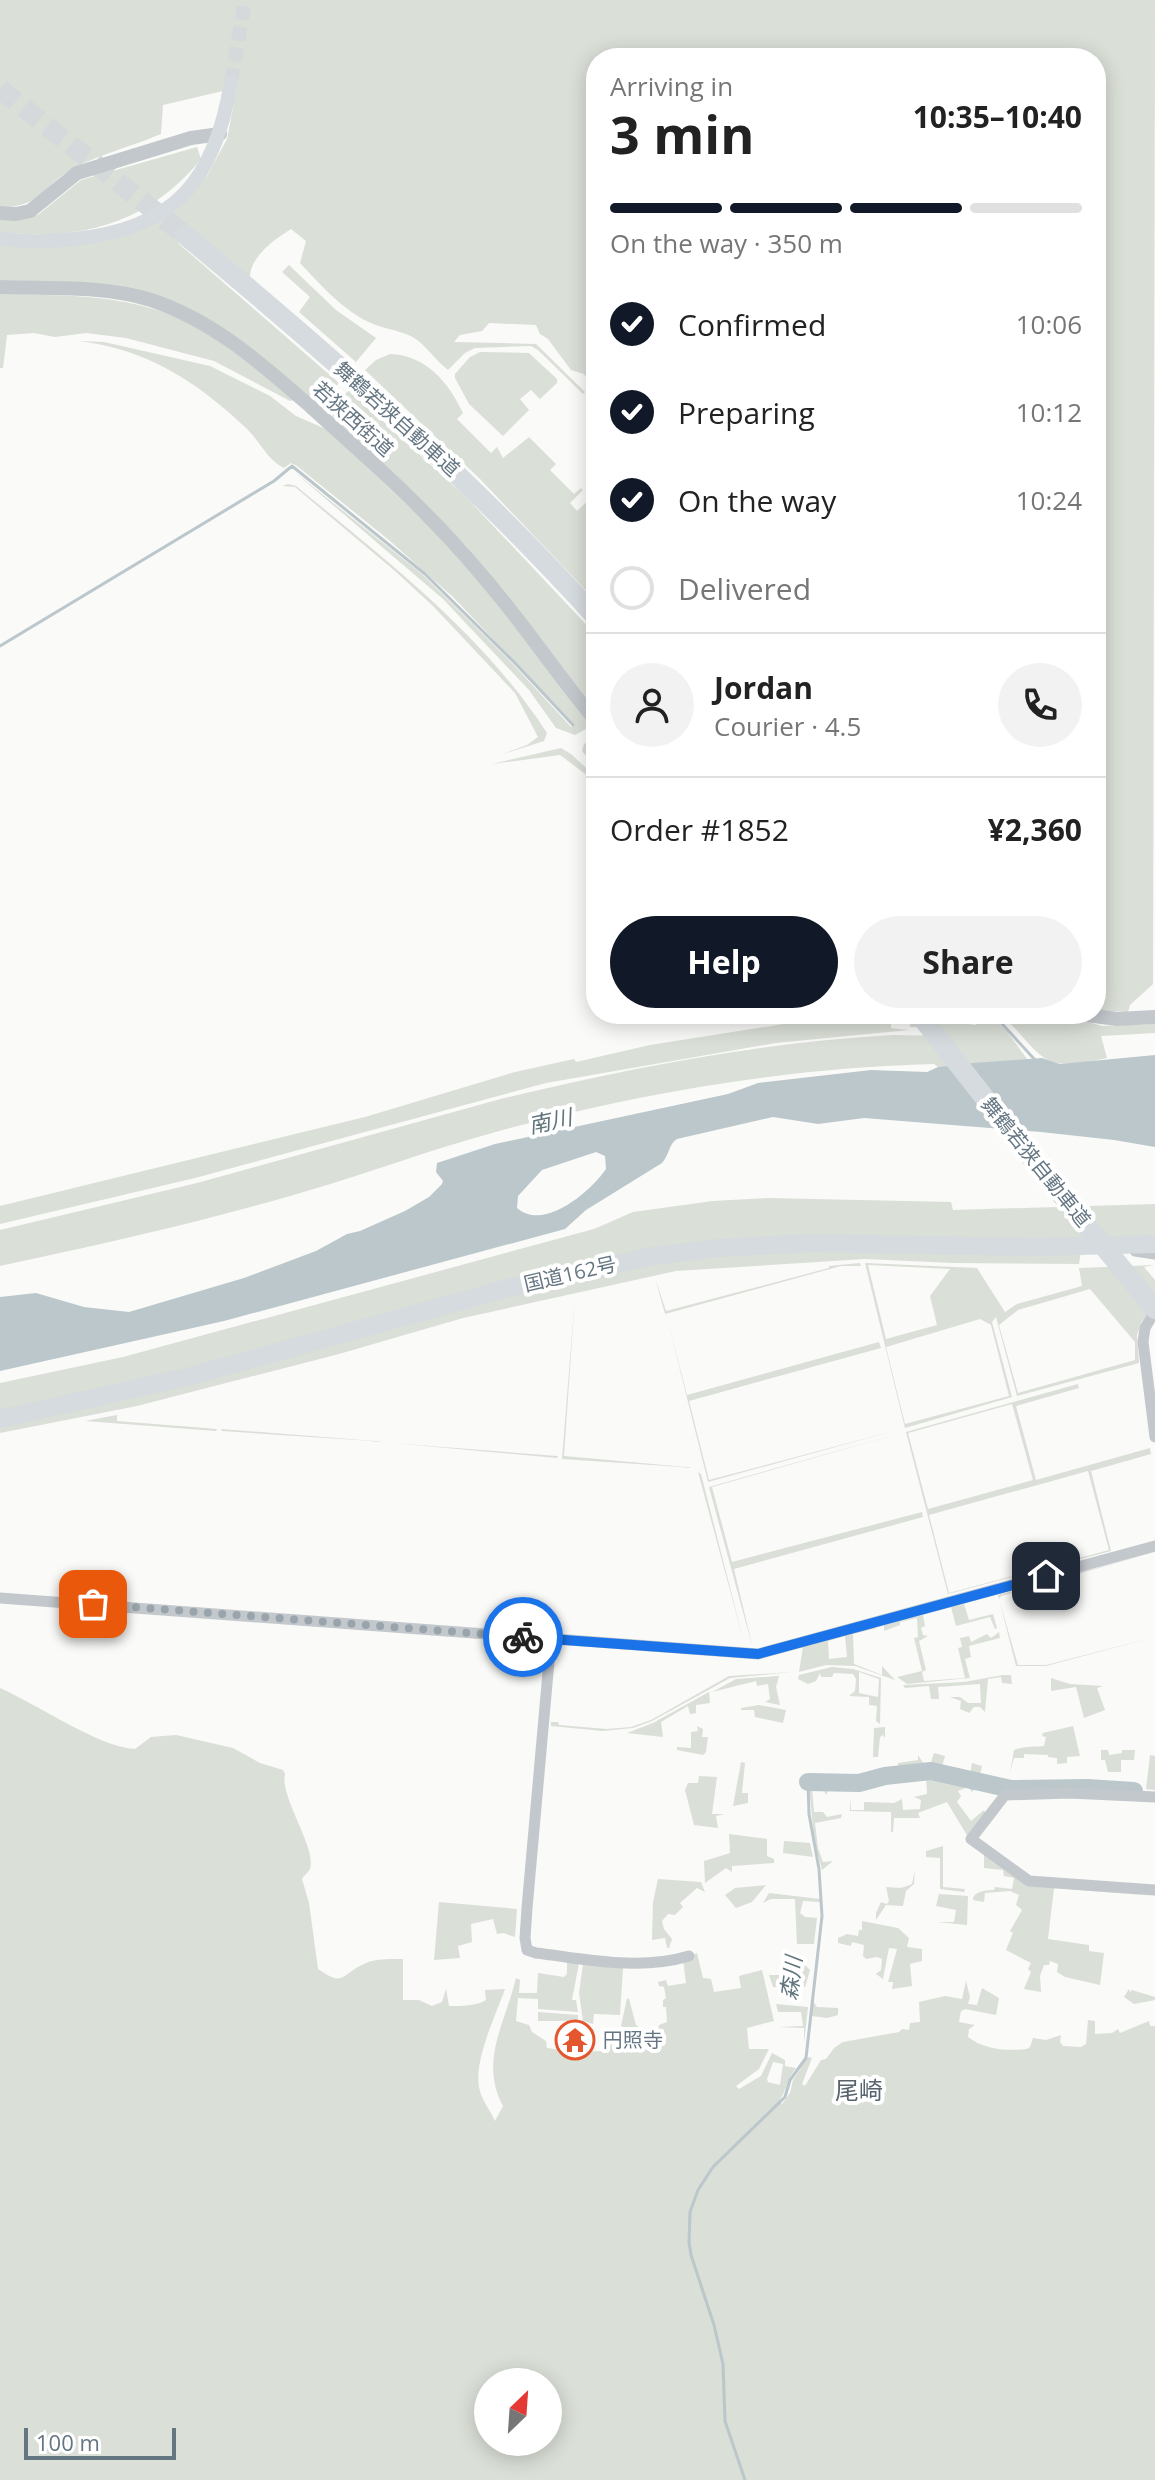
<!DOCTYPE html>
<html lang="en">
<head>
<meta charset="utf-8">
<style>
	body { margin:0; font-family:"Open Sans","Noto Sans JP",sans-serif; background:#f2f2f2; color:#222; height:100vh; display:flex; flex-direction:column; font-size:30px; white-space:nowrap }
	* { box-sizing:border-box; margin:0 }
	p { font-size:26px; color:#767676 }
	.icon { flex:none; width:44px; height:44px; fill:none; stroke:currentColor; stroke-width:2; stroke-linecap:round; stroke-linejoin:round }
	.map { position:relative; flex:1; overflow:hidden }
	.side { position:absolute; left:586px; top:48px; width:520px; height:976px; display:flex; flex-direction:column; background:#fff; border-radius:32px; box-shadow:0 4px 20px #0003 }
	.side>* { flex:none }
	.needle { width:52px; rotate:25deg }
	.controls { position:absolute; left:474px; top:2368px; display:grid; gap:16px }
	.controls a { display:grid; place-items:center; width:88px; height:88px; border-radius:50%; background:#fff; box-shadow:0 4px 20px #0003; font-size:40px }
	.scale { position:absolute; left:24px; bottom:20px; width:152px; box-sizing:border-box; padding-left:8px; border:4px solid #657683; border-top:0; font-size:22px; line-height:28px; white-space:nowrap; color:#657683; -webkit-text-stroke:6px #fff; paint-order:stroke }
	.pin { position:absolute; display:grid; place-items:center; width:68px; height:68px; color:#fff; margin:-34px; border-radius:16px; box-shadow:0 4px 12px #0006 }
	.courier { position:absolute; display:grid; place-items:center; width:80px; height:80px; margin:-40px; border:6px solid #1a73e8; border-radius:50%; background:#fff; color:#222; box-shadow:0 2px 10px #0007 }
	.summary em { font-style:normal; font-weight:700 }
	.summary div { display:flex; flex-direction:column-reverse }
	.summary { display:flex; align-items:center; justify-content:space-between; height:136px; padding:0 24px }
	h1 { font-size:52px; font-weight:700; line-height:60px }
	.bar { display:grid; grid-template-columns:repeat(4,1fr); gap:12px 8px; align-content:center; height:96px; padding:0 24px }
	.bar i { height:10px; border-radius:6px; background:#e0e0e0 }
	.bar .current { background:#111827 }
	.bar p { grid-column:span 4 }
	.line { display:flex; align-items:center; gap:20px; padding:0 24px; border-top:2px solid #e0e0e0 }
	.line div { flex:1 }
	.round { display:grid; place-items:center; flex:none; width:84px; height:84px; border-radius:42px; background:#f2f2f2 }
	ol { padding:0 24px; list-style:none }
	li { display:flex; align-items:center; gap:24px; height:88px }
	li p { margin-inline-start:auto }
	li .icon { padding:8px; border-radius:50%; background:#111827; color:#fff; stroke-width:4 }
	li:last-child { color:#767676 }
	li i { width:44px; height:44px; border:4px solid #e0e0e0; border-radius:50% }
	.cta { display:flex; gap:16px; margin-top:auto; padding:16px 24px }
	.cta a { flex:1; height:92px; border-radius:48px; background:#111827; color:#fff; font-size:32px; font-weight:700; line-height:92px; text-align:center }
	.cta a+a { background:#f2f2f2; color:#222 }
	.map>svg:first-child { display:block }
	.green { fill:#dadfd7; fill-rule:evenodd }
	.water { fill:#bbc7cb; fill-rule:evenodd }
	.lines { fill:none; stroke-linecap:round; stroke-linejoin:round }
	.stream { stroke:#bbc7cb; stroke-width:3 }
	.river { stroke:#bbc7cb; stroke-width:18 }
	.secondary-tunnel { stroke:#d5d9db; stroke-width:14; stroke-dasharray:14 7; stroke-linecap:butt }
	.motorway-tunnel { stroke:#d5d9db; stroke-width:20; stroke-dasharray:20 10; stroke-linecap:butt }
	.minor { stroke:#c3c8cc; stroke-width:11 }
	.tertiary { stroke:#c3c8cc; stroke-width:14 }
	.secondary { stroke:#d6dbdf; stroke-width:14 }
	.trunk { stroke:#d6dbdf; stroke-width:18 }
	.motorway { stroke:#d6dbdf; stroke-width:20 }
	.done { stroke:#99a4ac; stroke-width:8; stroke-dasharray:0 14.4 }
	.route { stroke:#1a73e8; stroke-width:10 }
	.labels { text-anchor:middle; stroke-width:8; stroke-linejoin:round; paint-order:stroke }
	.street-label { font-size:20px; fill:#657683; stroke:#fff }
	.poi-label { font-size:20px; fill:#657683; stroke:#fff; text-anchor:start }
	.water-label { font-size:22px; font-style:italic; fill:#60757c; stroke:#fff }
	.quarter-label { font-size:24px; fill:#57646e; stroke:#fff }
</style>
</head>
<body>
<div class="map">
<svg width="1155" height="2480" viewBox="0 0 1155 2480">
	<rect width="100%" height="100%" fill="#fafaf8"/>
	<!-- green -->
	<path class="green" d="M0,0H1155L1153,984L1130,1005L1128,1012L1096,1010V58H596V392L584,374L571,370L548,339L540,334L536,325L489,323L482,331L460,335L454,342L536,344L585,392L583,394L538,350L531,346L475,348L465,353L448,370C438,362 430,352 422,344C411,333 395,331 382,327C349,318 322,286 300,263L306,241L291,229C274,240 249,257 250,279L187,232L178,243L339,383L322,401L316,402L228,331L191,311L0,280V244L64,245L183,202L207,176L227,139L238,82L223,91L163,105L161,134C133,146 101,154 74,168C42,185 42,208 0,207Z
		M197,147L201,159C150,223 79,242 0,232V219L32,217L39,214L81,180Z
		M289,265L336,310L376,338L356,362L299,312L310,297L282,272Z
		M0,294C87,296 153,293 228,346C251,362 272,382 294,400L290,401L214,361L126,338L86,333L55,337L34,333L7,335L3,368H0Z
		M78,341L104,342L210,366L270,396L296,416L328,430L431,528L476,577L588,721V728L575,735L556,728L529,690L443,599L292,470L423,575L512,663L571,727L575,725L453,597L390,541L297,466L291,463L284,468C267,460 260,441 246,428C196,381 147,349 78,341Z
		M480,352L529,353L557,379V383L540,399L531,390L520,399L529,410L503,436L469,404L455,378V374L470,357Z
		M390,354C426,355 449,383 463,413L457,419L491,453L497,447L503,458L529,437L556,464L550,470L574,494L581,488L583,490L570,503L577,511L596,493V601L480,479L365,370L376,360Z
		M349,390L466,497L596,635V710L467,547L333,417L331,410Z
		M288,484L296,486C386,560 483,634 547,733L544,741L500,755L527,745L538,737L515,693L434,607L395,571L295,487L282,486Z
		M596,738V748L594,746L591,749L596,755V767L582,751L584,744Z
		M561,748L571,754L596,777V782L560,755L492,764Z
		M847,1014H891V1028L909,1030L776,1043L546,1083L195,1178L0,1224V1206L365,1117L515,1072L574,1059L576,1062L650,1045Z
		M910,1014L953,1017L960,1023L976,1025L977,1014C1000,1014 1015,1044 1028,1060L938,1067L934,1064C785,1068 636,1093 492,1133C429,1150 369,1173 307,1191C206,1221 103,1244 0,1266V1230L197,1183L497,1100C625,1069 762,1042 893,1035C909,1035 924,1036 940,1036V1028L910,1027Z
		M1001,1014H1062L1102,1026L1155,1024V1033L1101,1036L1107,1058C1037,1074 1044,1055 1001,1014Z
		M767,1198L951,1202L953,1210L1155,1204V1239L717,1243L191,1371L0,1414V1383L123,1357L594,1229L633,1212L713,1201Z
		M754,1251H1081L1079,1264L953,1263L865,1259L676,1271L463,1318L339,1354L137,1406L0,1433V1424L597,1272Z
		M860,1263L861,1266H841L665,1314L655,1278L666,1311L829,1268V1266Z
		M865,1263L977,1268L1005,1312L1017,1304L1082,1286L1079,1268L1155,1265L1144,1267L1155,1280V1303L1142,1321L1137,1335L1139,1363L1017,1396L996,1317L992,1322L1012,1397L905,1428ZM868,1265L950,1269L930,1296L937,1325L886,1339ZM1090,1289L1135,1342V1360L1018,1393L999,1325L1018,1310ZM980,1319L991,1325L1009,1396L905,1424L886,1347Z
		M575,1296L564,1456L697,1468L562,1459Z
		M667,1318L687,1395L879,1342L881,1348L689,1401L709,1480L901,1429L708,1482Z
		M1078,1384L1079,1388L1016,1406L1036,1480L1150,1448L1151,1454L1091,1471L1111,1551L948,1594L906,1432ZM1012,1404L1033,1480L928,1509L908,1433ZM1088,1471L1109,1550L949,1593L929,1515Z
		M117,1415V1421L217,1429L216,1431L85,1421Z
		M221,1429L387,1442L222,1431Z
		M901,1433L712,1487L732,1562L922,1512L923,1517L734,1569L753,1649L709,1487Z
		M392,1443L557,1456H558L557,1458Z
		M698,1472L701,1474L744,1642Z
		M1155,1552L1001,1596L999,1599L1018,1665H1046L1155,1637L1046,1666H1016L998,1595Z
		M964,1604L969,1620L993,1614L997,1628L995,1629L990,1617L956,1626L951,1607Z
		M923,1615L925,1626L921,1628L923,1635L928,1636L919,1641L926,1670L922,1672L924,1681L965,1678L958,1648L962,1647L960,1638L969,1636L971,1642L987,1634L991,1638L999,1632L1000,1638L969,1646L971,1657L965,1659L970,1678L907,1684L897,1677L922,1671L914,1638L918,1637L917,1618L900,1622V1625L884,1631V1625Z
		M875,1627L877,1628L853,1634L854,1664L882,1675V1666L895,1680L855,1666L826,1665L799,1672L803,1647ZM845,1636L847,1657L829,1659L828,1641Z
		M832,1667L853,1669L881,1678L880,1724L876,1721L877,1706L869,1705V1697L849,1696L855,1691L856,1679L853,1674L834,1673L832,1677H821L820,1673L816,1681L808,1684L798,1679L799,1675ZM859,1672L879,1679L878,1697L859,1693Z
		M792,1672L730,1678L652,1721L633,1728L603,1731L551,1726V1722H558L559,1725L607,1729L631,1727L651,1720L729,1676Z
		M1003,1675H1011L1012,1684L1002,1683L1001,1677L988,1679L985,1712L980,1707H974L969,1713L960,1709L961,1701L950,1697H960L968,1703H981L980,1684L938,1687L939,1699H931L929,1686L905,1688L903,1685L964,1682Z
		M779,1676L776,1687L780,1705L765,1702L770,1699L768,1684L757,1686L756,1681L712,1692L736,1679Z
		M1051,1678L1070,1684L1103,1686L1097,1688L1105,1710L1084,1718L1076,1687L1051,1691Z
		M0,1688C37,1704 98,1747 135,1749L151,1737L176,1735L233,1748L260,1763L283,1770L285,1774C279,1796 317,1848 310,1869C308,1873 304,1875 302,1879L309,1903L318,1969C345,1988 341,1974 364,1964C376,1958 390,1959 403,1959V2000H419L432,2006L442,2002L446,1989L449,2006C461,2006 477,2006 486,2000L485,1990L505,1989C496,2015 474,2059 479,2087C481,2100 490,2109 495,2121L503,2106C479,2061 505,2024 516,1978L520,1980L519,1993H537L538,1973L564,1977L567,1974V1962L579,1963L572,2000H576L578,2012L538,2009V1999L518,1998L516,2021L529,2025L532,2032L546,2041L547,2048L575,2052L602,2051L603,2035L612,2036V2039L624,2040L625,2028L621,2026L627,1998L629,1999L636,2025L644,2030L646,2037L657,2035L659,2025L667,2022L666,2007H663V2000L666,1998L664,1987L659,1986L658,1982L666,1980L668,1986L686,1983L683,1960L697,1953L703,1978L711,1979L714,1992L741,1988L739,1976L762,1970L774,2021L747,2028L749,2049H769L759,2069L736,2086L739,2089L761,2076L772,2053L785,2060V2066L796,2068C787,2078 787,2091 779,2101L782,2104L790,2093L793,2080L808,2057L812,2058L802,2084L805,2086L821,2060L826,2059L834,2048L843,2042L899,2032L902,2029L909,2030L910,2023L920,2022L919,2002L945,1996L962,1999L966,1981L970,1997L968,2004L977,2005L982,1988L999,1998L996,2015L965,2009L961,2011L959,2022L975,2025L969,2029L968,2037C985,2050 1006,2051 1027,2049L1030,2047L1033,2038L1046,2040L1061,2035L1060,2042L1063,2046L1081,2047L1086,2044L1088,2020L1095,2021V2034L1112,2033L1118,2029L1120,2033L1149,2021L1150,2026H1155V2480H0ZM773,2062L783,2064L780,2085L768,2082L767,2079ZM488,2382H548V2442H488Z
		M709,1692L710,1703L696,1705V1713L690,1714L688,1706L661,1722L663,1737L627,1733L653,1723Z
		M759,1705L786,1710L783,1723L755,1717L754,1710H741V1708Z
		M697,1726L703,1729L702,1737H708L706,1752L703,1755L677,1750V1747L691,1748V1732L698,1731Z
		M1073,1726L1080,1756L1067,1757V1763L1057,1764V1758L1048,1757V1755L1024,1754V1758H1014L1010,1772L1014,1750C1024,1746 1036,1747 1044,1746L1046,1737L1042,1736L1043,1733Z
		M885,1727V1738L883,1735L880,1737L878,1757H873L874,1728Z
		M1101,1750H1108L1109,1755L1122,1753V1750H1135L1134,1760H1121V1772H1108L1105,1760H1101Z
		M934,1753L945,1756L941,1770L963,1776L970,1775L972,1763L982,1766L980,1775L987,1778L986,1783L968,1779L967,1776L965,1778L929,1768Z
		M918,1755L928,1770L894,1773L898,1771V1763L918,1760Z
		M1150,1755L1155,1756V1790L1146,1789Z
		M741,1762L745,1763L742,1793H748V1803L733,1806Z
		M929,1773L978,1785L972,1792L968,1787L958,1791L961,1796L957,1802L971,1821L984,1810L987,1815L968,1837L947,1802L918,1813L920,1818H894L893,1832H891V1812L850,1811V1796L851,1810H864V1802L894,1803L902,1799L903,1810L920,1809L921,1800L914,1797L927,1794L926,1776L895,1779L861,1788L827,1787V1794H825L824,1786L812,1787L814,1812H823L827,1817L842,1814L841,1818L815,1823L818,1848L823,1862L833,1861L822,1870L814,1841L809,1784L859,1785L885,1778Z
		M699,1776L717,1777L712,1814H725L716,1816L718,1828L694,1825L685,1790L688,1783H698Z
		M729,1834L767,1839V1856L774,1859V1863L732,1866V1872L726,1868L705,1883L704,1861L730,1853Z
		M784,1841L810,1843L813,1857L783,1853Z
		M943,1846V1887L965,1889L964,1892L940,1889V1858L926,1857V1851Z
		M984,1854L1026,1884L1155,1896L1054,1888L1048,1939L1089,1945V1951L1104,1953L1100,1985L1065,1977L1057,1972L1058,1964L1050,1961L1049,1965H1044L1040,1976L1041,1992L1024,1989L1031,1972L1028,1969L1031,1963L1006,1950L1013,1933L1010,1931L1022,1910L1016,1905L1019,1895L1010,1891L985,1893L984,1902L973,1900C973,1891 987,1890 994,1890L995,1887L1012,1889L1014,1878L1004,1876L1003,1870L984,1868Z
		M915,1870L914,1884L906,1891L903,1906L886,1905L876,1920V1913L881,1902L887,1904L889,1901L886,1887C899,1888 901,1889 912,1884Z
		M658,1879L701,1882L705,1892L697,1888L680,1903L683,1907L675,1915L668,1914L662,1921L664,1929L672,1939L669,1948H667L665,1938L652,1940L653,1902Z
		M766,1885L752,1902L736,1908L725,1895L735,1888Z
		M769,1893L820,1899V1902L803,1901L800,1913L805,1917L817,1918L814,1944H797L795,1899H771L763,1903Z
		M939,1894L968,1896L967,1925L937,1922H954L956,1910L936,1906Z
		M439,1902L517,1909L515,1937L503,1933L497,1934L493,1919L471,1924L472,1942L458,1946L460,1958L434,1960Z
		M862,1921L898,1928L909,1938L907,1947L922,1949V1961L910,1964L912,1986L892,1989L893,1982H888L897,1949L889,1948L883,1979L876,1974L881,1970L882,1959L877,1957L866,1959L863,1956L864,1945L852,1942L851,1946L838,1943V1938L847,1934L858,1936L859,1930H862Z
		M583,1964L623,1968L620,2015L594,2014L593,2024L583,2021L579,1993Z
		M796,1965H805L810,1970L805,1987H773L769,1975H779L791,1981L794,1975L793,1967Z
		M1129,1989L1130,1992L1132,1990L1155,1997V2000L1134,2004L1124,1997Z
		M813,2001L817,2007L838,2008V2015L827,2018L811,2016Z
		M776,2004L808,2007L804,2043V2028L778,2027L803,2026L801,2012H778Z
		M538,2012L578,2015V2021H538Z"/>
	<!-- water -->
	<path class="water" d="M1155,1055V1147L1114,1140L1041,1132L864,1118L818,1124L773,1117L677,1139C669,1143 669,1156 662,1163L586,1210L565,1229L224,1321L0,1371V1297L36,1293L84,1307L129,1312L244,1278L316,1251L347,1234L360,1231L405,1211L429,1197L442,1184L443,1181L436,1172L437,1163L495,1144L728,1094L758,1083L871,1070L927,1072L938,1067L973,1063L1042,1058L1060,1064ZM596,1152L605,1156L606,1169C591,1191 544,1232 517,1208L518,1196L542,1170Z"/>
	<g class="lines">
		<!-- stream -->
		<path class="stream" d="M0,646L274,481L292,466L425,574L514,662L573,725
			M593,748L596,751
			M993,1014L1036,1061
			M745,2480L725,2421L723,2364L714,2325L691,2255L689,2242L690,2212L698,2190L713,2167L785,2097L790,2080L806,2058L822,1916L819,1869L809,1814L808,1782"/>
		<!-- river -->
		<path class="river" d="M808,1782L859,1783L885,1776L931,1771L1011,1789L1087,1788L1134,1791"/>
		<!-- secondary-tunnel -->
		<path class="secondary-tunnel" d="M231,82L245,0"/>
		<!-- motorway-tunnel -->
		<path class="motorway-tunnel" d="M0,89L185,235"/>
		<!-- minor -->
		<path class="minor" d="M1135,1251L1155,1254
			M1155,1311L1145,1328L1143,1342L1155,1437
			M0,1598L758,1654L1155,1546
			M551,1639L527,1908L525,1938L527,1950L536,1953C586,1959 639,1971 689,1956
			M1155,1797L1069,1793L1005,1795L971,1839L1029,1881L1155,1890"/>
		<!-- tertiary -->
		<path class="tertiary" d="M0,213L16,214L30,211L77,173L191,138L220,134
			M0,287C51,289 102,285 151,300C214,321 262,364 311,407C370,460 429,512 480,573C521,620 556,673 596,721
			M1080,1014L1117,1019L1155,1017"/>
		<!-- secondary -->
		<path class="secondary" d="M0,238C24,243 50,241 74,239C176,229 215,179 231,82"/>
		<!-- trunk -->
		<path class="trunk" d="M0,1419L191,1376L512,1287L653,1256L718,1248L811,1243L1038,1247L1155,1244"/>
		<!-- motorway -->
		<path class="motorway" d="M185,235C330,355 470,478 596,617
			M919,1014L1042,1171L1155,1309"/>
	</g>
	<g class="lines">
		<!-- done -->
		<path class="done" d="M93,1604L523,1637"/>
		<!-- route -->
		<path class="route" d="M523,1637L758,1654L1046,1576"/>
	</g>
	<!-- icons -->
	<defs>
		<symbol id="temple-ring" viewBox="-11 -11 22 22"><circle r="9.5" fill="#fff" stroke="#e4572e" stroke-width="1.5"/><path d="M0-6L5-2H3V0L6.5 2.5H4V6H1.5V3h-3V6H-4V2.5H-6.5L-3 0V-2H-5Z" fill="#e4572e"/></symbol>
	</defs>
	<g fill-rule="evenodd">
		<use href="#temple-ring" x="553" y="2018" width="44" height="44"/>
	</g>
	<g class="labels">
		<!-- street labels -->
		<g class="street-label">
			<text transform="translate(353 419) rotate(42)" y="7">若狭西街道</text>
			<text transform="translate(397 419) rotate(42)" y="7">舞鶴若狭自動車道</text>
			<text transform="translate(1036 1162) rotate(51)" y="7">舞鶴若狭自動車道</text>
			<text transform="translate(570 1274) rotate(-13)" y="7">国道162号</text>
		</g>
		<!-- poi labels -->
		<g class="poi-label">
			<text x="603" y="2047">円照寺</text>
		</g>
		<!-- water labels -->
		<g class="water-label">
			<text transform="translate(550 1121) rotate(-12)" y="8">南川</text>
			<text transform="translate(791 1978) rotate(-83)" y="8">森川</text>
		</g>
		<!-- quarter labels -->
		<g class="quarter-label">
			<text x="859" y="2099">尾崎</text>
		</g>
	</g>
</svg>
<div class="controls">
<a><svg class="needle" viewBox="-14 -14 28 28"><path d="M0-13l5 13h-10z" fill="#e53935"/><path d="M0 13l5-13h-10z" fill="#767676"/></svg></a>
</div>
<div class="scale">100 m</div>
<div class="pin" style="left:93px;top:1604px;background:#ea580c"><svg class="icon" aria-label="bag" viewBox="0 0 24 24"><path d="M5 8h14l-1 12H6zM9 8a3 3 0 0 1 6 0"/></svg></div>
<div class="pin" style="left:1046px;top:1576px;background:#1f2937"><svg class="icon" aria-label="home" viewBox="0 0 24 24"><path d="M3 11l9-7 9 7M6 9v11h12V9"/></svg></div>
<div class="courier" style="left:523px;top:1637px"><svg class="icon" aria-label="bike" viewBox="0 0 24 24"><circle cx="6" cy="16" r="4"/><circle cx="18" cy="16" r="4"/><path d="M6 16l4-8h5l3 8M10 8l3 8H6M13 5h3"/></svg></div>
<section class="side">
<div class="summary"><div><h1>3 min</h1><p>Arriving in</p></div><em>10:35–10:40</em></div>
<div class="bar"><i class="current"></i><i class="current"></i><i class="current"></i><i></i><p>On the way · 350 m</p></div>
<ol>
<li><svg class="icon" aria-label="check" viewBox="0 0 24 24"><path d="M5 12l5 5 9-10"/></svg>Confirmed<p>10:06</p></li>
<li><svg class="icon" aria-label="check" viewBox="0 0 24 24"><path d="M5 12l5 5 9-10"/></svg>Preparing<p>10:12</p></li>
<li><svg class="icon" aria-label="check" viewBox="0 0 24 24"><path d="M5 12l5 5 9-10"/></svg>On the way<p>10:24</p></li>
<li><i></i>Delivered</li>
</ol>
<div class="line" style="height:144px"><a class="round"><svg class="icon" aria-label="person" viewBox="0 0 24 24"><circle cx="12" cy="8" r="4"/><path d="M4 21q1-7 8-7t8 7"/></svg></a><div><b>Jordan</b><p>Courier · 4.5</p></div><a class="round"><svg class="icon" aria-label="phone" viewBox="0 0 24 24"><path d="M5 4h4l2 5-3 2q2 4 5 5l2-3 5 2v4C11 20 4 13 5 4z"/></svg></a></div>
<div class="line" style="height:104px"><div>Order #1852</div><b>¥2,360</b></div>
<div class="cta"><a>Help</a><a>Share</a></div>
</section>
</div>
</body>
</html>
